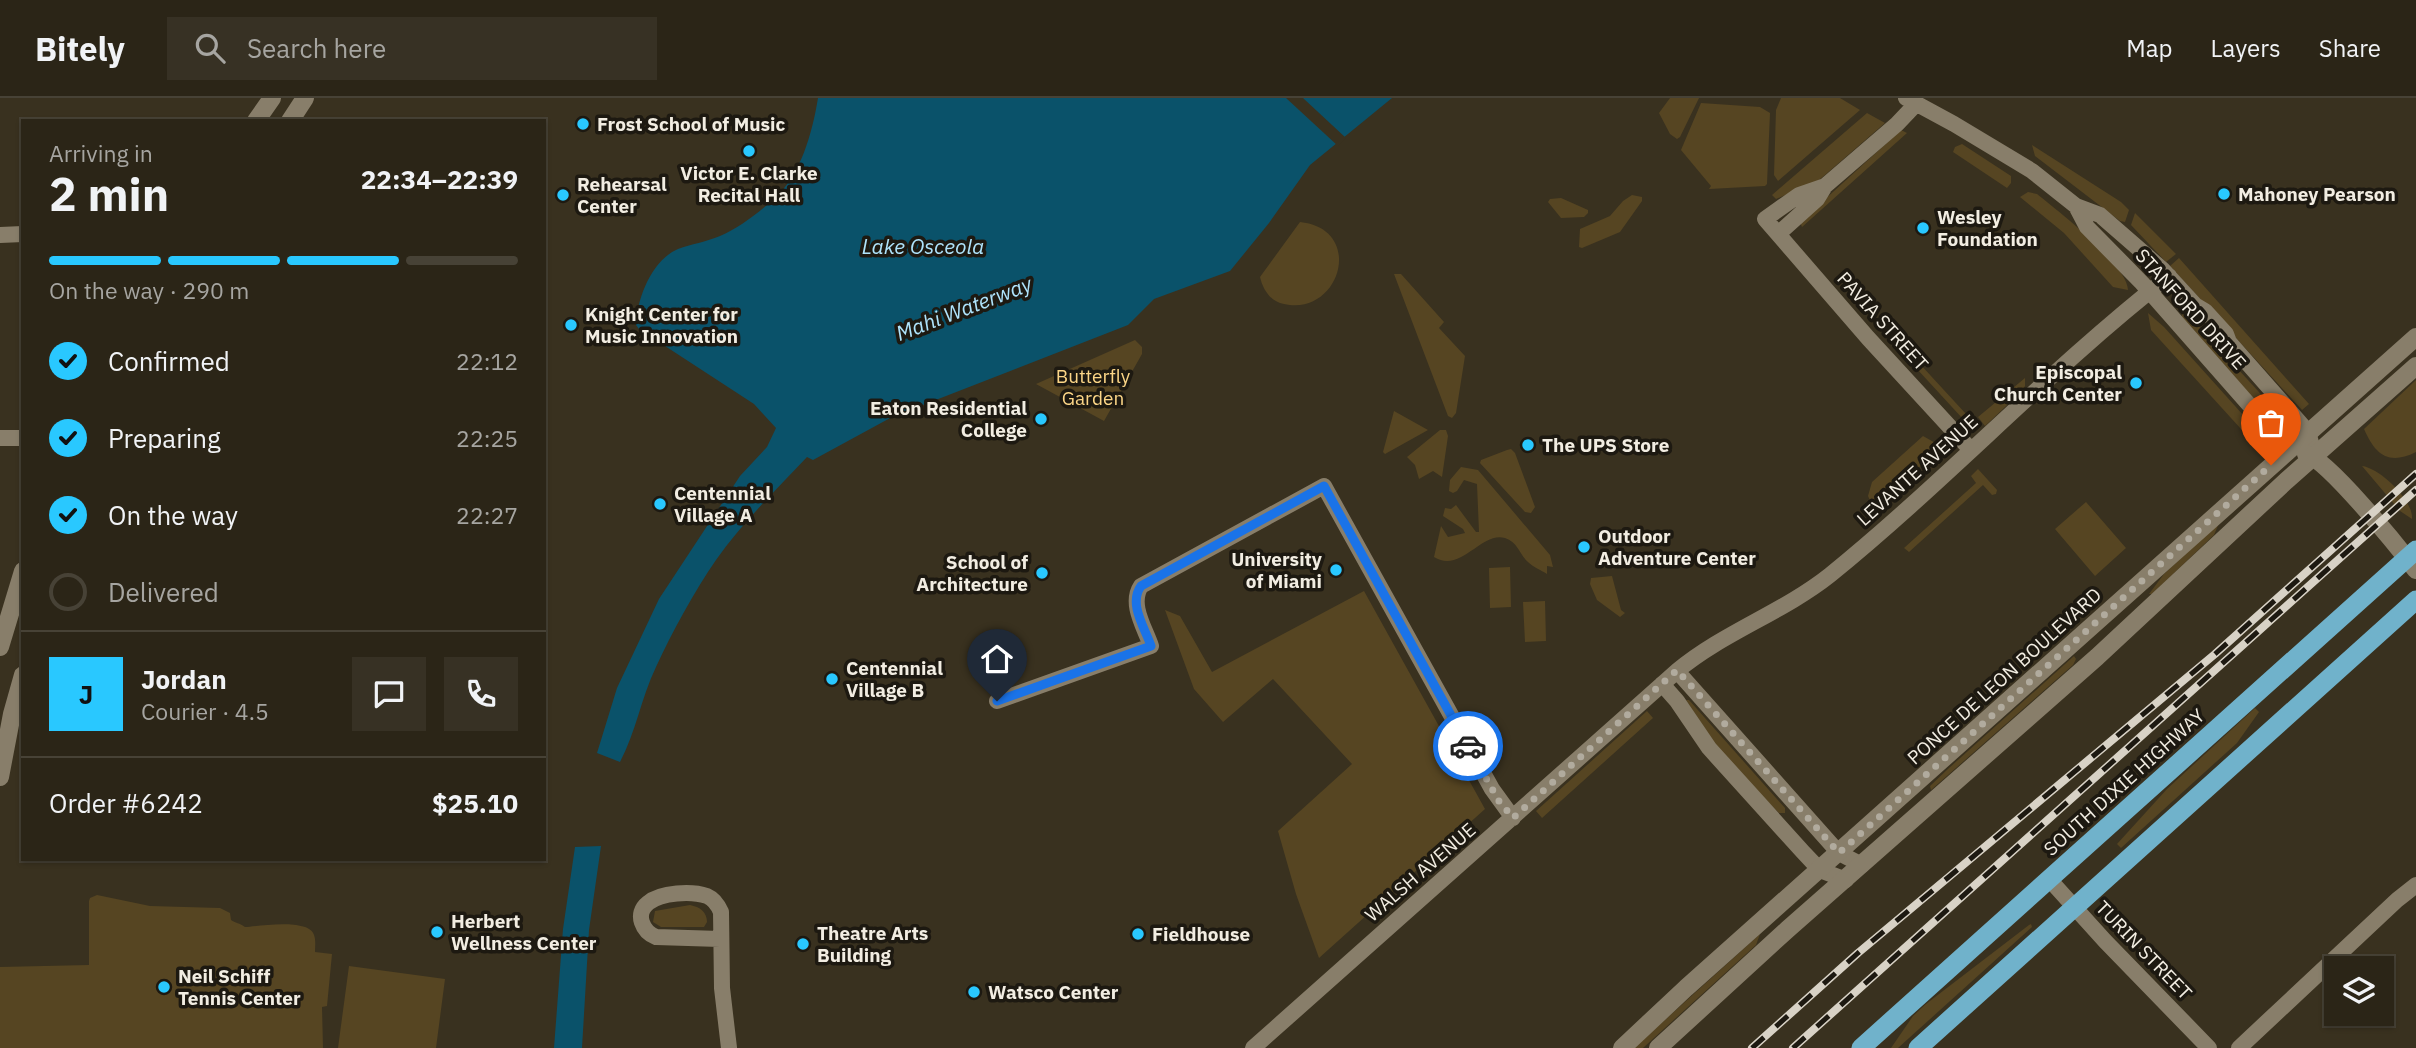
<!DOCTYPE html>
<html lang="en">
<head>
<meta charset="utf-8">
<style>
	body { margin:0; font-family:"IBM Plex Sans",sans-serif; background:#373124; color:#f1f3f6; height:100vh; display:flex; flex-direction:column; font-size:26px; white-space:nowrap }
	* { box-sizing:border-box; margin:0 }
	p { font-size:23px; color:#a6a5a1 }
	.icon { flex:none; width:38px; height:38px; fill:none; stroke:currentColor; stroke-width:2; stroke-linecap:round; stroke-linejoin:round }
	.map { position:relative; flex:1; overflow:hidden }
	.drawer { position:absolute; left:21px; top:21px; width:525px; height:742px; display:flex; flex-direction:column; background:#2b2517; border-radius:0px; box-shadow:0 2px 5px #0004,0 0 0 2px #474236 }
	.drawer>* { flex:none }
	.controls { position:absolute; left:2324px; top:858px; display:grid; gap:14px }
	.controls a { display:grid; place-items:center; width:70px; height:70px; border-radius:0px; background:#2b2517; box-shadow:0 2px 5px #0004,0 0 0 2px #474236; font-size:35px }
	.pin { position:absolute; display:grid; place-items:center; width:60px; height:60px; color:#fff; margin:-72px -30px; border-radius:50% 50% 50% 0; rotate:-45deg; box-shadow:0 0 7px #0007 }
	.pin .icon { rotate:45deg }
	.courier { position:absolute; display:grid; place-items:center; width:70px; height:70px; margin:-35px; border:5px solid #1a73e8; border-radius:50%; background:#fff; color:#222; box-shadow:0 2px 9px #0007 }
	.overview em { font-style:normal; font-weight:800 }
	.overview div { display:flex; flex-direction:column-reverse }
	.overview { display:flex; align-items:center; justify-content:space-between; height:119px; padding:0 28px }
	h1 { font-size:46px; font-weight:800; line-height:52px }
	.bar { display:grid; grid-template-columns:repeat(4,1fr); gap:10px 7px; align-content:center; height:84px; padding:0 28px }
	.bar i { height:9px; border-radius:5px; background:#474236 }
	.bar .on { background:#29c8ff }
	.bar p { grid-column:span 4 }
	.line { display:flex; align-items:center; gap:18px; padding:0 28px; border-top:2px solid #474236 }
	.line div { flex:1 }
	.round { display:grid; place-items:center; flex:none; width:74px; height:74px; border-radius:0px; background:#373124 }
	ol { padding:0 28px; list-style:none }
	li { display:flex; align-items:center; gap:21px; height:77px }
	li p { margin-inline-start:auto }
	li .icon { padding:7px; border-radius:50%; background:#29c8ff; color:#111; stroke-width:4 }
	li:last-child { color:#a6a5a1 }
	li i { width:38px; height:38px; border:4px solid #474236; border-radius:50% }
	header { display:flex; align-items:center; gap:42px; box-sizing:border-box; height:98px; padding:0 35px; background:#2b2517; border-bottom:2px solid #474236 }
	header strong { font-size:33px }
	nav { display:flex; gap:38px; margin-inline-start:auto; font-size:24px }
	.search { width:490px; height:63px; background:#373124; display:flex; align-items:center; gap:18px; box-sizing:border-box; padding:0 24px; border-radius:0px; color:#a6a5a1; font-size:26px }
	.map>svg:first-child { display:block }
	.green { fill:#564522 }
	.water { fill:#0a526a }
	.pier { fill:#39311f }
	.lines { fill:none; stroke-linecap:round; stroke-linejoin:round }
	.minor { stroke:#887e6a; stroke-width:16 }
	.tertiary { stroke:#887e6a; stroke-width:18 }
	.trunk { stroke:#70b2cb; stroke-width:19 }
	.rail-casing { stroke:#d8d2c6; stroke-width:8 }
	.rail { stroke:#1d1911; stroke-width:5; stroke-dasharray:16; stroke-linecap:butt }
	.done { stroke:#b1ab9e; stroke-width:7; stroke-dasharray:0 12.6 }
	.route { stroke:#1a73e8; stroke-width:9 }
	.poi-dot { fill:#29c8ff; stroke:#1d1911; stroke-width:2.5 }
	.labels { text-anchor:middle; stroke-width:7; stroke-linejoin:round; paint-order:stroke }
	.poi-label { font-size:19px; font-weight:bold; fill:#f2ede2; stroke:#1d1911; text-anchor:start }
	.street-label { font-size:19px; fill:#f2ede2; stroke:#1d1911 }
	.park-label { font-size:19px; fill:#fcd687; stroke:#1d1911 }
	.water-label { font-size:21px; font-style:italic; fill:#afe4fc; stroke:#1d1911 }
</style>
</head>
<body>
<header>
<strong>Bitely</strong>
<div class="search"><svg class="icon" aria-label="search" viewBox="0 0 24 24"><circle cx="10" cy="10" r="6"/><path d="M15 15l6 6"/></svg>Search here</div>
<nav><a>Map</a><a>Layers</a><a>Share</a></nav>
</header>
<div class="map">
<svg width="2416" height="950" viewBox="0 0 2416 950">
	<rect width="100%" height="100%" fill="#39311f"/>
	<!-- green -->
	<path class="green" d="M1670,0H1699L1680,39L1677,41L1670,36L1659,15Z
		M1781,0H1840L1860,12L1778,83L1774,77L1776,12Z
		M1701,5L1760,9L1770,15L1767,86L1765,88L1709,91L1711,88L1681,52Z
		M1867,15L1885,25L1818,83L1776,101L1772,97Z
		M1901,32L1907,35L1802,129L1800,124Z
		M1962,46L2011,78V85L2007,90L1953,54L1955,49Z
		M2032,47L2121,104L2129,112L2125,124L2120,123L2035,58Z
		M2028,94L2037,96C2058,113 2127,166 2128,192L2113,189L2064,135L2020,99Z
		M1632,97L1642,99V103L1620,134L1582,150L1579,149L1580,131L1610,118L1623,103Z
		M1561,100L1588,112V115L1584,119L1561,120L1548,104L1550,101Z
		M2135,115L2176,156L2166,164L2131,127Z
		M1300,124C1366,131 1340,219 1284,206C1271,204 1263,192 1260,179Z
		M2179,160L2309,306L2302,312L2170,168Z
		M1394,176H1401L1444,224L1439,230L1465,258L1456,315L1452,320L1448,318Z
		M2185,213L2279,316V323L2272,322L2182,219V214Z
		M2148,215L2164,229L2262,338L2267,348L2261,353L2151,232Z
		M1896,240L1966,316V322L1960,327L1963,321L1894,246Z
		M1135,242L1142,249V256L1104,323L1036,286Z
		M2025,280V288L2022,293L1985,328L1978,319Z
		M2416,282V354C2388,368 2375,356 2364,331Z
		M1394,313L1428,332L1385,356L1383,354Z
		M1440,332H1446L1448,338L1442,379L1433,373L1419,381L1415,367L1407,359Z
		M1923,338L1939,347L1938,354L1872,407L1868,398L1872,384Z
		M1507,352L1511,351L1515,355L1535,409L1531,415L1525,414L1480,365L1481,362Z
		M2362,368C2380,370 2414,403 2412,421L2400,413Z
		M1461,369L1478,372L1550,457L1553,469L1547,468V476C1541,472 1533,469 1528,464C1519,456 1518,444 1505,440C1481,433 1461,476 1434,459L1441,428L1448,439L1465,435L1463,431L1443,418L1445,410L1451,411L1456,407L1476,434H1479L1477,386L1464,382L1457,393L1453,395L1449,393L1450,382Z
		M1978,371L1997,392L1996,396L1992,397L1983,387L1909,454L1904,450L1976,385L1971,378Z
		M2086,404L2126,450L2095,478L2055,431Z
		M2219,425L2214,437L2152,496H2149L2164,476Z
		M1510,469L1511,509L1490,510L1489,470Z
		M1612,478L1621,512L1625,515L1620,519L1597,502L1590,486L1591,480Z
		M1364,493L1485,711L1319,860L1296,796L1278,733L1352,666L1273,581L1223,624L1194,591L1165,512L1180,518L1212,574Z
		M1545,503L1546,543L1525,544L1523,504Z
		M2074,558L2076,561L2073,567L1931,692L1930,688L1949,670Z
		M1686,602H1689L1785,710V715H1779L1724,660Z
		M2255,610L2259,614L2237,645L2121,750L2117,746L2167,691Z
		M1647,613L1653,620L1542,720L1536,713Z
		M97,797L150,808L220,810L230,815L231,822C235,825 240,825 245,829C259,828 309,820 314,837C316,842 315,849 315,854L332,856L327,908L322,909L323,950H0V869L89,867V803L90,800Z
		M690,807C700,809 707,814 707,824L704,829H661L653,824L655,813Z
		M2029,827L2031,826L2032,829L1898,950H1891L1913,918L1926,906Z
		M1760,836L1756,847L1643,950H1634Z
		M349,868L445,881L436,950H338Z"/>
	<!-- water -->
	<path class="water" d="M818,0H1392L1310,67L1269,125L1230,173L1154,201L1128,227L892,319L813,362L807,359C776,392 742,425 716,462C694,494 672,534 656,569C641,600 636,634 620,664L597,655L617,590L659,501L740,378L767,349L776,330L754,306L639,231L636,227C637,200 652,162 678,151C691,146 706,144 720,138C738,131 758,115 773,102C801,77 812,36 818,0Z
		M601,748L589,832L582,950H554L563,831L575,749Z"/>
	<!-- pier -->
	<path class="pier" d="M1286,0H1303L1346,40L1338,48Z"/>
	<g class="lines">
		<!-- minor -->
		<path class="minor" d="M1906,0L1954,26L2032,73L2076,108L2100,117L2162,171L2195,207L2205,213L2226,236L2229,244L2308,334L2315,359
			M1825,88L1799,97L1765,121L1868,240L1971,352
			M2076,108L2087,129L2142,185L2288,351
			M1778,136L1817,101L1825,88L1897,26L1916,6
			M0,137L23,136
			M0,340H23
			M1677,573L1839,755L1862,767
			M1662,586L1677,603L1709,650L1803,754L1820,772L1846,782
			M997,603L1151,548C1145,530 1129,506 1141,488L1324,388L1492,691L1513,720
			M2049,781L2105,843L2209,950
			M720,841L656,839C643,834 634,816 648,805C661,794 692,793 707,798C714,801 718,807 721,814L722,890L729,950
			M1253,950L1677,573C1724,534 1782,515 1830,477C1947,382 2050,271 2169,178
			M2239,950L2397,802L2416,787"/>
		<!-- tertiary -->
		<path class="tertiary" d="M256,23L272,0
			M290,23L305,0
			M2306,356C2328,362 2399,450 2416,472
			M0,549L23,473
			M0,679L12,616L23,577
			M1622,950L1686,890L2416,239
			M1658,950L1788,831L2097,559L2286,383L2416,268"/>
		<!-- trunk -->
		<path class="trunk" d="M1861,950L2416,452
			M1918,950L2416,502"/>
		<defs>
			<path id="rail" d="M1752,950L1858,855L2215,556L2416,376
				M1793,950L2416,392"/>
		</defs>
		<!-- rail casing -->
		<use href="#rail" class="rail-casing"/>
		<!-- rail -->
		<use href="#rail" class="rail"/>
	</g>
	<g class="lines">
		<!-- done -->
		<path class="done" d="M1468,648L1499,703L1513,720L1677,572L1839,755L2271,367"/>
		<!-- route -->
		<path class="route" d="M997,603L1151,548C1145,530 1128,506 1141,488L1324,388L1468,648"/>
	</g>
	<!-- markers -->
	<g class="poi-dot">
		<circle cx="583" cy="26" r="7"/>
		<circle cx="749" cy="53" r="7"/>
		<circle cx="2224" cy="96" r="7"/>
		<circle cx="563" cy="97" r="7"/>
		<circle cx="1923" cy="130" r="7"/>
		<circle cx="571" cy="227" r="7"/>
		<circle cx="2136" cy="285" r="7"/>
		<circle cx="1041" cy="321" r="7"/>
		<circle cx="1528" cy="347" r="7"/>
		<circle cx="660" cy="406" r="7"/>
		<circle cx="1584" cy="449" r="7"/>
		<circle cx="1336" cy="472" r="7"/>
		<circle cx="1042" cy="475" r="7"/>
		<circle cx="832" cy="581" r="7"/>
		<circle cx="437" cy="834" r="7"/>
		<circle cx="1138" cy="836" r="7"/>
		<circle cx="803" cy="846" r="7"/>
		<circle cx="164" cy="889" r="7"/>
		<circle cx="974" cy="894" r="7"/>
	</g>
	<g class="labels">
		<!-- poi labels -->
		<g class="poi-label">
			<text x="597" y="33">Frost School of Music</text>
			<text x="749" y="82" text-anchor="middle">Victor E. Clarke<tspan x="749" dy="22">Recital Hall</tspan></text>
			<text x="577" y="93">Rehearsal<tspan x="577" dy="22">Center</tspan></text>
			<text x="2238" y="103">Mahoney Pearson</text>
			<text x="1937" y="126">Wesley<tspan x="1937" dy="22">Foundation</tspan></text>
			<text x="585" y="223">Knight Center for<tspan x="585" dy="22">Music Innovation</tspan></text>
			<text x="2122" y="281" text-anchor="end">Episcopal<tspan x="2122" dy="22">Church Center</tspan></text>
			<text x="1027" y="317" text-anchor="end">Eaton Residential<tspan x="1027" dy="22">College</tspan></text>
			<text x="1542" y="354">The UPS Store</text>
			<text x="674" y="402">Centennial<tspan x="674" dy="22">Village A</tspan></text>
			<text x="1598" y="445">Outdoor<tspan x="1598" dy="22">Adventure Center</tspan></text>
			<text x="1322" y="468" text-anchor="end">University<tspan x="1322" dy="22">of Miami</tspan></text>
			<text x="1028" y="471" text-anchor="end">School of<tspan x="1028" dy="22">Architecture</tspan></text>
			<text x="846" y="577">Centennial<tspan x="846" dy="22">Village B</tspan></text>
			<text x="451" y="830">Herbert<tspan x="451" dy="22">Wellness Center</tspan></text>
			<text x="817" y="842">Theatre Arts<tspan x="817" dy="22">Building</tspan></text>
			<text x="1152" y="843">Fieldhouse</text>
			<text x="178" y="885">Neil Schiff<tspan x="178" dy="22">Tennis Center</tspan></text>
			<text x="988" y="901">Watsco Center</text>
		</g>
		<!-- street labels -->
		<g class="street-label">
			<text transform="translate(2191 211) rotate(48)" y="7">STANFORD DRIVE</text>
			<text transform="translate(1883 223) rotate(48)" y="7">PAVIA STREET</text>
			<text transform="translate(1917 372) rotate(-42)" y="7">LEVANTE AVENUE</text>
			<text transform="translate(2004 578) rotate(-42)" y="7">PONCE DE LEON BOULEVARD</text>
			<text transform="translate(2124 684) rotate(-42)" y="7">SOUTH DIXIE HIGHWAY</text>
			<text transform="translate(1420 774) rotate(-41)" y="7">WALSH AVENUE</text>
			<text transform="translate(2144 852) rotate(46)" y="7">TURIN STREET</text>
		</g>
		<!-- park labels -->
		<g class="park-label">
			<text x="1093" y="285">Butterfly<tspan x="1093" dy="22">Garden</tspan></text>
		</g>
		<!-- water labels -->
		<g class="water-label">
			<text x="923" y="156">Lake Osceola</text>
			<text transform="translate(964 211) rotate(-21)" y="7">Mahi Waterway</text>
		</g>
	</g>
</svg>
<div class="controls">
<a><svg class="icon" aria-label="layers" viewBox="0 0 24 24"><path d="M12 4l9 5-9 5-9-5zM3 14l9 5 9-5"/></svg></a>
</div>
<div class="pin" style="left:2271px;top:367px;background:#ea580c"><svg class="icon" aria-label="bag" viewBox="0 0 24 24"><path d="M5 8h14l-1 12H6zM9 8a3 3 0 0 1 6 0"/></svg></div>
<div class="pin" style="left:997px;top:603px;background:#1f2937"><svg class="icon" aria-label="home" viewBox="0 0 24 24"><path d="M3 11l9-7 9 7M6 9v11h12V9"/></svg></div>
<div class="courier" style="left:1468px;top:648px"><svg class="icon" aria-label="car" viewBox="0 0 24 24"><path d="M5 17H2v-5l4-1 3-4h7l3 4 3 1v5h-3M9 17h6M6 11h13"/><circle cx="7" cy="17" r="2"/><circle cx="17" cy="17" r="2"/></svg></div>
<section class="drawer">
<div class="overview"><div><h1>2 min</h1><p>Arriving in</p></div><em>22:34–22:39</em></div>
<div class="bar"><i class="on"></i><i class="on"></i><i class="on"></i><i></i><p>On the way · 290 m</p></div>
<ol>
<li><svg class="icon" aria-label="check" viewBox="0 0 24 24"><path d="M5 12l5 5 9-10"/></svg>Confirmed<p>22:12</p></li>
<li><svg class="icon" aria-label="check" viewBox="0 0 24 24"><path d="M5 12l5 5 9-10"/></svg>Preparing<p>22:25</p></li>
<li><svg class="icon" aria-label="check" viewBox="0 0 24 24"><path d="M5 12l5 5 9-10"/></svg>On the way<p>22:27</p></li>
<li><i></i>Delivered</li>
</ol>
<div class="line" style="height:126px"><b class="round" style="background:#29c8ff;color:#111">J</b><div><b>Jordan</b><p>Courier · 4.5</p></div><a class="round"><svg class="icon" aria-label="chat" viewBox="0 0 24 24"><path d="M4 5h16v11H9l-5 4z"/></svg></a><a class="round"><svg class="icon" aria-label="phone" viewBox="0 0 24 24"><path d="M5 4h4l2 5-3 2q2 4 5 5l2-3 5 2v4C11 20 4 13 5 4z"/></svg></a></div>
<div class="line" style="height:91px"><div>Order #6242</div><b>$25.10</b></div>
</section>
</div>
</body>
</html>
